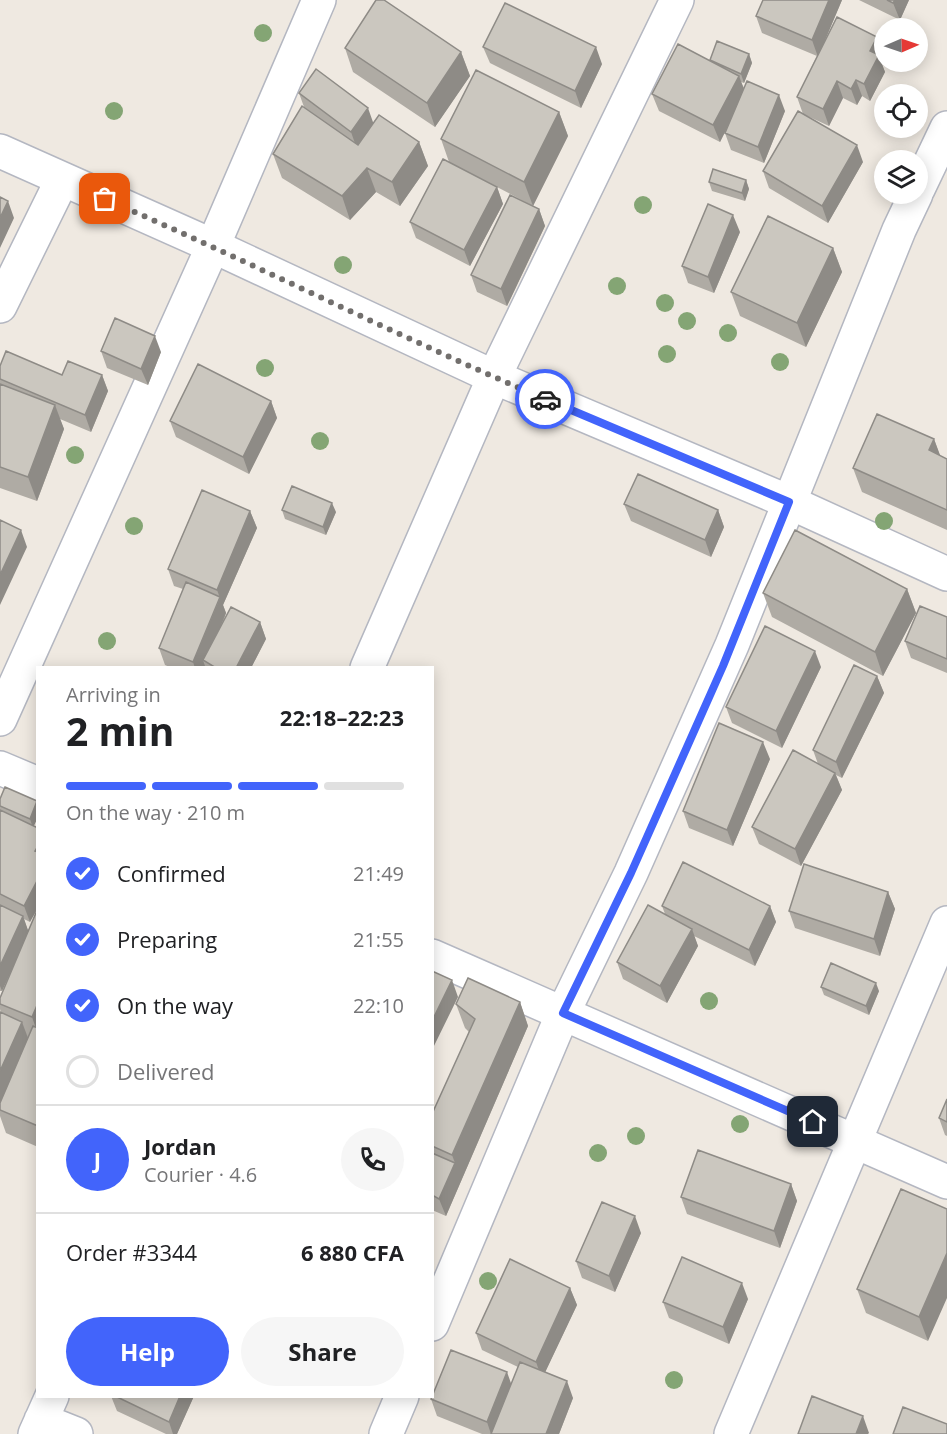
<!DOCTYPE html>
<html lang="en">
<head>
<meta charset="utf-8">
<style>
	body { margin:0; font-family:"Open Sans",sans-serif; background:#f6f6f6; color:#202124; height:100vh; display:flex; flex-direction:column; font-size:22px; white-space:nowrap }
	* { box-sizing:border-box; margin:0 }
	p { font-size:20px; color:#757577 }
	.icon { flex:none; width:33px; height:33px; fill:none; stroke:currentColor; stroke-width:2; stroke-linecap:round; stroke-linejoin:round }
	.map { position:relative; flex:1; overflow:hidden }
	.side { position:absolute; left:36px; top:666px; width:398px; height:732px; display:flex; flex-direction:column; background:#fff; border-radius:0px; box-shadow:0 3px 15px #0003 }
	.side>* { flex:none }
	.needle { width:39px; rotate:88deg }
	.tools { position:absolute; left:874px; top:18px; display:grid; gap:12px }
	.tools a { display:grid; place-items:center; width:54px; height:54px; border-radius:50%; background:#fff; box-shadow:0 3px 15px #0003; font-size:30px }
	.pin { position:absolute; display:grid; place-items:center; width:51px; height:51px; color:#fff; margin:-26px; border-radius:12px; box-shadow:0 3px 9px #0006 }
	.courier { position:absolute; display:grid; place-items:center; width:60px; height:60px; margin:-30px; border:4px solid #4264fb; border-radius:50%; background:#fff; color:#222; box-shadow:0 2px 8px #0007 }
	.summary em { font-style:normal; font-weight:700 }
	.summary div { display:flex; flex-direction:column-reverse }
	.summary { display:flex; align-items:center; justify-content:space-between; height:102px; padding:0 30px }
	h1 { font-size:39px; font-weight:700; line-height:45px }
	.bar { display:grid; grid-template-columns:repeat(4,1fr); gap:9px 6px; align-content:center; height:72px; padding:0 30px }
	.bar i { height:8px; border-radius:4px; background:#e0e0e0 }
	.bar .active { background:#4264fb }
	.bar p { grid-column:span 4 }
	.line { display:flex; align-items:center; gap:15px; padding:0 30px; border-top:2px solid #e0e0e0 }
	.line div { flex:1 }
	.round { display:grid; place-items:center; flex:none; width:63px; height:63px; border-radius:32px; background:#f6f6f6 }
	ol { padding:0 30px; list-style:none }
	li { display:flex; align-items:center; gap:18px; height:66px }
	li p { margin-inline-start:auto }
	li .icon { padding:6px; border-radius:50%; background:#4264fb; color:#fff; stroke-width:4 }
	li:last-child { color:#757577 }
	li i { width:33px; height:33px; border:3px solid #e0e0e0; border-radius:50% }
	.button { display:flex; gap:12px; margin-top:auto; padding:12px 30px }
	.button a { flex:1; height:69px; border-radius:36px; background:#4264fb; color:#fff; font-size:24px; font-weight:700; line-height:69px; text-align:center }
	.button a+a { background:#f6f6f6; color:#202124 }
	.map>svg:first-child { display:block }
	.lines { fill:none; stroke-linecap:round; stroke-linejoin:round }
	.minor-casing { stroke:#b4b7c1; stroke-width:36 }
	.tertiary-casing { stroke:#b4b7c1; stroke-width:36 }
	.minor { stroke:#fff; stroke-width:33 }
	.tertiary { stroke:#fff; stroke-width:33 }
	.tree { fill:#84a574 }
	.wall { fill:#afaba4 }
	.shaded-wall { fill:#8e8b86 }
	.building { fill:#cbc7bf; stroke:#8e8b86; stroke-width:1.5 }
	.done { stroke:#726f6d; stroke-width:6; stroke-dasharray:0 10.8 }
	.route { stroke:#4264fb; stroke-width:8 }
</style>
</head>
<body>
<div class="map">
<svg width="947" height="1434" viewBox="0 0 947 1434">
	<rect width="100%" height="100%" fill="#efe9e1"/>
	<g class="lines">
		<defs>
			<path id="minor" d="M918,189L947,128
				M0,306L62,180
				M367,668L494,377L677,0
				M0,719L213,246L319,0
				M0,768L38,784
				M432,956L947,1182
				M432,1324L563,1013L631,873L732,645L899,230L916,194
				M41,1420L76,1434
				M35,1434L52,1396
				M386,1434L402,1396
				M731,1434L947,923"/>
			<path id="tertiary" d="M0,151L213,246L494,377L789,502L947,574"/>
		</defs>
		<!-- minor casing -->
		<use href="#minor" class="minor-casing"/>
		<!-- tertiary casing -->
		<use href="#tertiary" class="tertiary-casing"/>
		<!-- minor -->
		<use href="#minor" class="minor"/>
		<!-- tertiary -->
		<use href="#tertiary" class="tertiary"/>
	</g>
	<!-- trees -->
	<g class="tree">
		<circle cx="263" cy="33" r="9"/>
		<circle cx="114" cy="111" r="9"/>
		<circle cx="643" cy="205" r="9"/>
		<circle cx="343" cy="265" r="9"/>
		<circle cx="617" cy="286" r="9"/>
		<circle cx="665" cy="303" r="9"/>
		<circle cx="687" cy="321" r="9"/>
		<circle cx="728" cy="333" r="9"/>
		<circle cx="667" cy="354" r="9"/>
		<circle cx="780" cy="362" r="9"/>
		<circle cx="265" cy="368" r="9"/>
		<circle cx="320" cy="441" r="9"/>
		<circle cx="75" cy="455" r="9"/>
		<circle cx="884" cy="521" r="9"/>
		<circle cx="134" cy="526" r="9"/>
		<circle cx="107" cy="641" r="9"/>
		<circle cx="709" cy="1001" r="9"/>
		<circle cx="740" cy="1124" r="9"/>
		<circle cx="636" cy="1136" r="9"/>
		<circle cx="598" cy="1153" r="9"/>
		<circle cx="488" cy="1281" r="9"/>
		<circle cx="674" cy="1380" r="9"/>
	</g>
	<!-- wall -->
	<path class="wall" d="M763,0H842L825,40L883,54L880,59L885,72L870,101L862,96L857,105L843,98L829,126L803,114L797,97L817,56L762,33L756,16Z
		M859,0H909L900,20Z
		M483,47L602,64L581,108L490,63Z
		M345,48L461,52L470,76L435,127L353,72Z
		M749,54L752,63L744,83L741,82L744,88L785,111L764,163L731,150L725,133L730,122L720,142L659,111L652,94Z
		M299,93L373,123L419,142L428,166L400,206L376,192L350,220L282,178L273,154L304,107Z
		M559,112L568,136L533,206L497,187L503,204L470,266L416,238L410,222L449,162L441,139Z
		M863,162L828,223L769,188L763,171Z
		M746,180L749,189L745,201L712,191L709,182Z
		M539,209L545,226L507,306L477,292L471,275Z
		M740,232L714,293L688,283L682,266Z
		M833,248L842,272L806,347L740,316L731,292Z
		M101,351L161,352L148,385L107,368Z
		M0,366L62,375H102L108,391L91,432L60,419L64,429L37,501L0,488Z
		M271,401L277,418L249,474L176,437L170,421Z
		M934,439L940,456L947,459V530L862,492L853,468Z
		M624,504L718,510L724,527L711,557L631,521Z
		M282,510L336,512L326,535L285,519Z
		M250,511L257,528L223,605L226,613L224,620L260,622L266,639L251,668H205V666L204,668H172L165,665L159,648L183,589L174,586L168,569Z
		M907,589L916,613L883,676L772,617L763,593Z
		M947,617V673L911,658L905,641Z
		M821,667L782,748L732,723L726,707Z
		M877,676L884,693L842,778L836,775L842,790L801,866L759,844L752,827L818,764L813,750Z
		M770,759L733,846L689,828L683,811Z
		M0,799L37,801L38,802V817L33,826L30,922L24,919L28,931L38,908V1147L6,1133L0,1116V1012L1,1013L0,1009V998L10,973L2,991H0Z
		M888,892L895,909L880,956L795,928L789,911Z
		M662,906H770L776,922L755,966L694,936L698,946L667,1003L623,979L617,962L665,914Z
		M821,987L879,991L869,1015L824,995Z
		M520,1002L528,1026L446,1216L432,1210V1114L469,1032L465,1028L456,1004Z
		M947,1099V1136L945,1135L939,1118Z
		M791,1184L797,1201L780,1248L687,1214L681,1197Z
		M901,1189L928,1341L866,1313L857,1289Z
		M641,1233L615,1292L582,1278L576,1261Z
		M570,1288L577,1305L545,1372L573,1398L559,1434H482L437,1416L431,1399L511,1384L518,1367L482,1350L476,1333Z
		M748,1299L729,1344L669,1318L663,1302Z
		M111,1396H194L177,1434H166L117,1411Z"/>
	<!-- shaded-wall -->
	<path class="shaded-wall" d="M829,0H842L818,57L812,40Z
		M895,0H909L900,20L893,3Z
		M877,37L883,54L880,59L885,72L870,101L864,84L870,51Z
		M596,47L602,64L581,108L575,91Z
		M461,52L470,76L435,127L427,103Z
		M749,54L752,63L744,83L741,74Z
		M739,76L745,92L720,142L713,125Z
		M856,80L862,96L857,105L851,89Z
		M837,81L843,98L829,126L823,109Z
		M779,95L785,111L764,163L758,147Z
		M368,108L374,125L357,149L351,132Z
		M559,112L568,136L533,206L524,182Z
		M419,142L428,166L400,206L392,182Z
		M857,145L863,162L828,223L822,206Z
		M367,168L376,192L350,220L342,196Z
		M746,180L749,189L745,201L742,193Z
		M497,187L503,204L470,266L464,250Z
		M8,201L14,218L0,248V218Z
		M539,209L545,226L507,306L501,289Z
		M733,215L740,232L714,293L708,277Z
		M833,248L842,272L806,347L797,323Z
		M155,336L161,352L148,385L141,369Z
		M102,375L108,391L91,432L85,415Z
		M271,401L277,418L249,474L243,457Z
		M55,405L64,429L37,501L28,477Z
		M934,439L943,463L929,450Z
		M332,503L336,512L326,535L323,527Z
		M718,510L724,527L711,557L705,540Z
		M250,511L257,528L223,605L226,613L206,662L203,660L205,666L204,668H195L193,662L220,598L217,590Z
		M21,530L27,547L0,605V575Z
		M907,589L916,613L883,676L875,652Z
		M260,622L266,639L251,668H236Z
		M815,651L821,667L782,748L776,731Z
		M877,676L884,693L842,778L836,762Z
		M763,742L770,759L733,846L727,830Z
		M835,773L842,790L801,866L795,849Z
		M37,801L38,817L33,828L30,819Z
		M38,879V908L30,922L24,906Z
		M888,892L895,909L880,956L874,939Z
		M770,906L776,922L755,966L749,950Z
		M23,916L29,933L2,991L0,986V966Z
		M692,929L698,946L667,1003L660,986Z
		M452,980L458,997L432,1050V1021Z
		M876,983L879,991L869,1015L866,1006Z
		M520,1002L528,1026L446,1216L439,1199L455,1163L452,1155Z
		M38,1003V1034L32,1017Z
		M22,1022L31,1046L0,1110V1071Z
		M791,1184L797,1201L780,1248L774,1231Z
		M635,1216L641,1233L615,1292L609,1276Z
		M947,1253V1298L928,1341L919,1317Z
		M742,1283L748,1299L729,1344L723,1327Z
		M570,1288L577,1305L542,1379L536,1362Z
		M507,1372L513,1389L491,1434L487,1422Z
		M567,1381L573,1398L559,1434H546Z
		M180,1396H194L177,1434H173L169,1422Z
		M863,1416L869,1433L868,1434H856Z"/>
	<!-- building -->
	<path class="building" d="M376,0H384L461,52L427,103L345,48Z
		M763,0H829L812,40L756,16Z
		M887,0H895L893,3Z
		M505,3L596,47L575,91L483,47Z
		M837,17L877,37L870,51L879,55L864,84L856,80L851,89L837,81L823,109L797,97Z
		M717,41L749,54L741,74L710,60Z
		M678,44L739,76L713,125L652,94Z
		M316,69L368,108L351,132L299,93Z
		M476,70L559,112L524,182L441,139Z
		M747,81L779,95L758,147L725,133Z
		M302,106L358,145L379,115L419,142L392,182L367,168L342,196L273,154Z
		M798,111L857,145L822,206L763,171Z
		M443,159L497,187L464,250L410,222Z
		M713,169L746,180L742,193L709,182Z
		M510,195L539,209L501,289L471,275Z
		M0,197L8,201L0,218Z
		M708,204L733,215L708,277L682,266Z
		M768,216L833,248L797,323L731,292Z
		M115,318L155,336L141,369L101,351Z
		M6,351L62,375L68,361L102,375L85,415L0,379V366Z
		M198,364L271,401L243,457L170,421Z
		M0,384L55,405L28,477L0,467Z
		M877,414L934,439L929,450L947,459V510L853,468Z
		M638,474L718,510L705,540L624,504Z
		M292,486L332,503L323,527L282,510Z
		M202,490L250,511L217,590L168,569Z
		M0,520L21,530L0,575Z
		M795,530L907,589L875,652L763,593Z
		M186,582L220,597L193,662L159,648Z
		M920,606L947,617V659L905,641Z
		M231,607L260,622L236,668H216L203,660Z
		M765,626L815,651L776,731L726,707Z
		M854,665L877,676L836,762L813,750Z
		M719,723L763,742L727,830L683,811Z
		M793,750L835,773L795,849L752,827Z
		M5,787L37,801L30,819L0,806V799Z
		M0,810L38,828V846L35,851L38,852V879L24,906L0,894Z
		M683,862L770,906L749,950L662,906Z
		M804,864L888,892L874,939L789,911Z
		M0,905L23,916L0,966Z
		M648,905L692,929L660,986L617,962Z
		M38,908V1003L32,1017L0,1004V998Z
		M831,963L876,983L866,1006L821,987Z
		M432,971L452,980L432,1021Z
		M468,978L520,1002L452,1155L432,1146V1114L475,1019L456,1004Z
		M0,1012L22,1022L0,1071Z
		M33,1026L38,1028V1126L0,1110V1103Z
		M947,1099V1122L939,1118Z
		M698,1150L791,1184L774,1231L681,1197Z
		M432,1153L455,1163L439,1199L432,1195Z
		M901,1189L947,1209V1253L919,1317L857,1289Z
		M602,1202L635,1216L609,1276L576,1261Z
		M682,1257L742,1283L723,1327L663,1302Z
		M510,1259L570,1288L536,1362L476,1333Z
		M451,1350L507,1372L487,1422L431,1399Z
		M520,1362L567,1381L546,1434H491Z
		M115,1396H180L169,1422Z
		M812,1396L863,1416L856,1434H798Z
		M903,1407L947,1424V1434H893Z"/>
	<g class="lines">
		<!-- done -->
		<path class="done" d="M105,199C253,263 397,336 545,399"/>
		<!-- route -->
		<path class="route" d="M545,399L789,502L723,666L631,873L563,1013L813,1122"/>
	</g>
</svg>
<div class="tools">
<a><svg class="needle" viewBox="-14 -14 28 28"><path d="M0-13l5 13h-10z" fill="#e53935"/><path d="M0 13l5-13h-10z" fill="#757577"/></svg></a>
<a><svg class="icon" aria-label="locate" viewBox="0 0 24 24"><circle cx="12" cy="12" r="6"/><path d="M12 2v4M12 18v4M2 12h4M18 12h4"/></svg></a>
<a><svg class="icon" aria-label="layers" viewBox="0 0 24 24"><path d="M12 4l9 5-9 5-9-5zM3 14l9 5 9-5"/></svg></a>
</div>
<div class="pin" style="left:105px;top:199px;background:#ea580c"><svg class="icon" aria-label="bag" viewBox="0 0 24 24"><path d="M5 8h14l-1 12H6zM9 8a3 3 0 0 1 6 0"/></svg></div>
<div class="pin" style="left:813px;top:1122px;background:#1f2937"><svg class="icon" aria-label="home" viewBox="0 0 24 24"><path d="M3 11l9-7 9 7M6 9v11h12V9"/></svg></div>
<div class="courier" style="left:545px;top:399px"><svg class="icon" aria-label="car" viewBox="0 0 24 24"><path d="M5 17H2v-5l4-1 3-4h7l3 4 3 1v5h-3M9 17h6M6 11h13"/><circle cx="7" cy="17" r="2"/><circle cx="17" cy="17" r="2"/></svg></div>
<section class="side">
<div class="summary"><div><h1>2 min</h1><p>Arriving in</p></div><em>22:18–22:23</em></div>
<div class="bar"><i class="active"></i><i class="active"></i><i class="active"></i><i></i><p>On the way · 210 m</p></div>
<ol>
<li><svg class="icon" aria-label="check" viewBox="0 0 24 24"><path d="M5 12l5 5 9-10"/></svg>Confirmed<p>21:49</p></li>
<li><svg class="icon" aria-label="check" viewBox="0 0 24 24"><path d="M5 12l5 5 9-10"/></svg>Preparing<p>21:55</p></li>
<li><svg class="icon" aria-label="check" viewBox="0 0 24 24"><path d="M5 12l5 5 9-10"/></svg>On the way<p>22:10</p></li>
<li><i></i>Delivered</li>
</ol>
<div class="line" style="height:108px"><b class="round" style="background:#4264fb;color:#fff">J</b><div><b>Jordan</b><p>Courier · 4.6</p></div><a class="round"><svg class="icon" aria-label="phone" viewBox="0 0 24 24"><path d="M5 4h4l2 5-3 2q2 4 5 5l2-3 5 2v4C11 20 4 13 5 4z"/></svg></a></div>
<div class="line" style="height:78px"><div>Order #3344</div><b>6 880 CFA</b></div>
<div class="button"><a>Help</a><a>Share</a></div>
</section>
</div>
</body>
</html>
